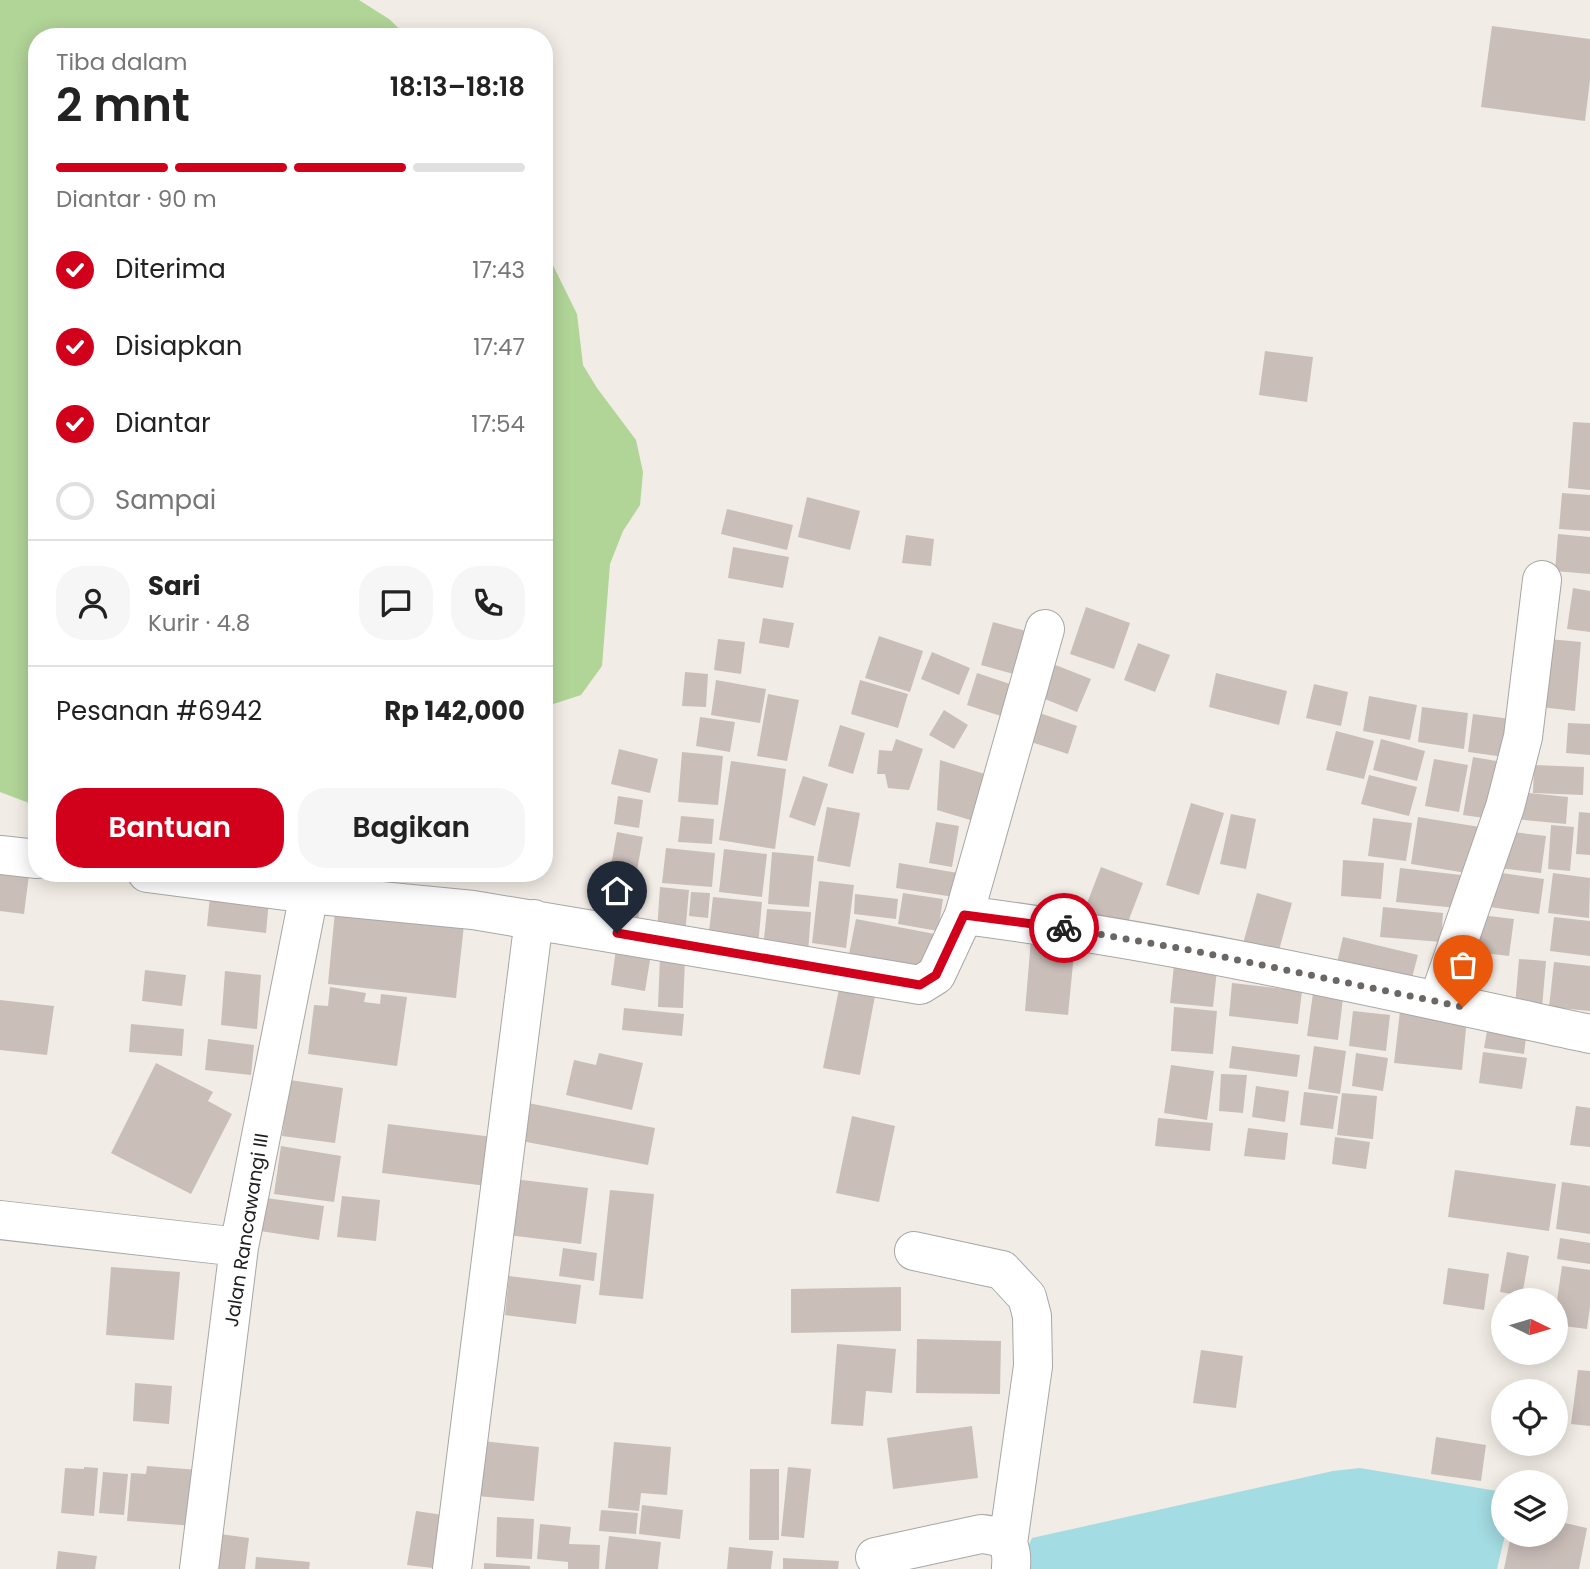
<!DOCTYPE html>
<html lang="id">
<head>
<meta charset="utf-8">
<style>
	body { margin:0; font-family:Poppins,sans-serif; background:#f6f6f6; color:#222; height:100vh; display:flex; flex-direction:column; font-size:26px; white-space:nowrap }
	* { box-sizing:border-box; margin:0 }
	p { font-size:23px; color:#767676 }
	.icon { flex:none; width:38px; height:38px; fill:none; stroke:currentColor; stroke-width:2; stroke-linecap:round; stroke-linejoin:round }
	.map { position:relative; flex:1; overflow:hidden }
	.details { position:absolute; left:28px; top:28px; width:525px; height:854px; display:flex; flex-direction:column; background:#fff; border-radius:28px; box-shadow:0 4px 18px #0003 }
	.details>* { flex:none }
	.needle { width:46px; rotate:95deg }
	.fabs { position:absolute; left:1491px; top:1288px; display:grid; gap:14px }
	.fabs a { display:grid; place-items:center; width:77px; height:77px; border-radius:50%; background:#fff; box-shadow:0 4px 18px #0003; font-size:35px }
	.pin { position:absolute; display:grid; place-items:center; width:60px; height:60px; color:#fff; margin:-72px -30px; border-radius:50% 50% 50% 0; rotate:-45deg; box-shadow:0 0 7px #0007 }
	.pin .icon { rotate:45deg }
	.courier { position:absolute; display:grid; place-items:center; width:70px; height:70px; margin:-35px; border:5px solid #d1001b; border-radius:50%; background:#fff; color:#222; box-shadow:0 2px 9px #0007 }
	.headline em { font-style:normal; font-weight:600 }
	.headline div { display:flex; flex-direction:column-reverse }
	.headline { display:flex; align-items:center; justify-content:space-between; height:119px; padding:0 28px }
	h1 { font-size:46px; font-weight:600; line-height:52px }
	.bar { display:grid; grid-template-columns:repeat(4,1fr); gap:10px 7px; align-content:center; height:84px; padding:0 28px }
	.bar i { height:9px; border-radius:5px; background:#e0e0e0 }
	.bar .on { background:#d1001b }
	.bar p { grid-column:span 4 }
	.line { display:flex; align-items:center; gap:18px; padding:0 28px; border-top:2px solid #e0e0e0 }
	.line div { flex:1 }
	.round { display:grid; place-items:center; flex:none; width:74px; height:74px; border-radius:28px; background:#f6f6f6 }
	ol { padding:0 28px; list-style:none }
	li { display:flex; align-items:center; gap:21px; height:77px }
	li p { margin-inline-start:auto }
	li .icon { padding:7px; border-radius:50%; background:#d1001b; color:#fff; stroke-width:4 }
	li:last-child { color:#767676 }
	li i { width:38px; height:38px; border:4px solid #e0e0e0; border-radius:50% }
	.cta { display:flex; gap:14px; margin-top:auto; padding:14px 28px }
	.cta a { flex:1; height:80px; border-radius:28px; background:#d1001b; color:#fff; font-size:28px; font-weight:600; line-height:80px; text-align:center }
	.cta a+a { background:#f6f6f6; color:#222 }
	.map>svg:first-child { display:block }
	.forest { fill:#b1d497 }
	.water { fill:#a3dce2 }
	.building { fill:#cabeb9 }
	.lines { fill:none; stroke-linecap:round; stroke-linejoin:round }
	.street-casing { stroke:#a7a7a7; stroke-width:40 }
	.street { stroke:#fff; stroke-width:38 }
	.done { stroke:#6a6765; stroke-width:7; stroke-dasharray:0 12.6 }
	.route { stroke:#d1001b; stroke-width:9 }
	.labels { text-anchor:middle; stroke-width:5; stroke-linejoin:round; paint-order:stroke }
	.street-label { font-size:19px; fill:#202020; stroke:#fff }
</style>
</head>
<body>
<div class="map">
<svg width="1590" height="1569" viewBox="0 0 1590 1569">
	<rect width="100%" height="100%" fill="#f2ece6"/>
	<!-- forest -->
	<path class="forest" d="M0,0H359L389,19L408,37H37V806L0,792Z
		M544,247L577,314L583,365L597,388L636,440L643,472L640,505L623,531L610,564L602,666L581,695L544,707Z"/>
	<!-- water -->
	<path class="water" d="M1360,1468L1503,1492V1535H1505L1497,1569H1021L1022,1559L1032,1538L1333,1471Z"/>
	<!-- building -->
	<path class="building" d="M1492,26L1590,39V80L1585,121L1481,107Z
		M1265,351L1313,357L1307,402L1259,395Z
		M1573,422L1590,423V490L1568,488Z
		M1562,493L1590,495V531L1559,529Z
		M807,497L860,511L850,550L798,537Z
		M727,509L793,525L787,550L721,534Z
		M1558,534L1590,537V574L1555,571Z
		M906,535L934,539L931,566L902,563Z
		M733,547L789,557L783,588L728,578Z
		M1573,588L1590,591V632L1567,629Z
		M1086,607L1130,623L1114,669L1070,654Z
		M763,618L794,623L789,648L759,643Z
		M993,622L1033,633L1021,676L981,665Z
		M879,636L923,651L910,692L865,678Z
		M1538,638L1581,642L1575,711L1532,706Z
		M718,639L745,642L741,674L714,670Z
		M1138,643L1170,655L1155,692L1124,680Z
		M932,652L970,668L959,695L921,679Z
		M1053,664L1091,679L1077,712L1040,697Z
		M685,672L708,674L706,707L682,706Z
		M977,673L1016,686L1007,718L967,705Z
		M1216,673L1287,691L1279,725L1209,707Z
		M716,680L766,689L760,723L711,715Z
		M860,680L908,694L898,728L851,714Z
		M1314,684L1348,692L1341,726L1306,718Z
		M768,694L799,700L787,761L757,756Z
		M1369,696L1417,705L1410,740L1363,731Z
		M1422,707L1468,713L1464,749L1418,742Z
		M944,710L968,725L954,749L929,735Z
		M1037,712L1077,726L1068,754L1028,741Z
		M1473,714L1518,720L1512,758L1468,752Z
		M700,717L735,722L730,752L696,746Z
		M1568,723L1590,724V755L1566,753Z
		M840,725L865,733L853,774L828,766Z
		M1336,731L1374,741L1364,779L1326,770Z
		M896,739L923,749L909,790L888,788L885,774H877L879,750L892,751Z
		M1381,739L1425,751L1417,781L1373,770Z
		M619,749L658,759L650,793L611,784Z
		M682,752L723,756L718,805L678,802Z
		M1473,757L1508,763L1498,820L1463,815Z
		M1434,759L1468,765L1459,812L1425,806Z
		M940,760L991,776L977,822L937,810Z
		M731,761L786,769L775,849L719,840Z
		M1534,765L1584,767L1583,795L1533,793Z
		M1369,775L1417,787L1409,816L1361,804Z
		M803,776L828,784L815,826L789,817Z
		M1518,792L1568,797L1566,824L1515,819Z
		M618,796L643,800L639,828L614,824Z
		M1191,803L1224,813L1199,895L1166,885Z
		M827,807L860,813L850,867L817,861Z
		M1579,812L1590,813V855L1576,854Z
		M1231,814L1256,819L1246,869L1220,864Z
		M681,816L714,819L712,844L678,842Z
		M1418,817L1486,828L1479,875L1411,864Z
		M1373,818L1412,823L1406,861L1368,856Z
		M936,822L959,826L952,867L929,863Z
		M1551,825L1574,827L1570,871L1548,869Z
		M1504,831L1546,836L1541,873L1499,868Z
		M617,832L643,837L636,876L610,871Z
		M666,848L715,853L712,887L662,883Z
		M724,849L767,854L762,897L719,892Z
		M772,852L814,856L809,907L768,904Z
		M1343,860L1384,863L1381,899L1341,896Z
		M899,863L958,873L954,897L896,888Z
		M0,864L30,867L24,914L0,911Z
		M1101,867L1143,883L1126,927L1084,911Z
		M1400,868L1461,875L1457,908L1396,902Z
		M1488,871L1544,879L1539,914L1483,906Z
		M1553,873L1590,878L1589,918L1548,913Z
		M819,881L854,885L846,948L812,943Z
		M605,887L641,890L638,923L602,920Z
		M660,887L689,890L685,935L657,932Z
		M691,892L710,893L708,918L689,916Z
		M903,893L943,899L938,931L898,924Z
		M1257,893L1292,903L1276,961L1241,951Z
		M855,894L898,899L896,919L854,914Z
		M210,896L269,901L266,933L207,926Z
		M713,897L762,902L758,946L708,940Z
		M1383,907L1443,913L1441,942L1380,937Z
		M767,909L811,912L808,953L763,949Z
		M335,911L464,925L456,998L328,984Z
		M1472,914L1514,919L1509,956L1468,951Z
		M1554,917L1590,921V956L1550,951Z
		M856,919L935,934L927,975L848,959Z
		M1343,937L1418,955L1410,985L1336,967Z
		M1031,939L1075,943L1068,1015L1025,1011Z
		M617,942L652,948L645,991L611,985Z
		M1459,953L1479,956L1472,992L1452,988Z
		M1175,955L1218,960L1213,1007L1170,1003Z
		M660,957L685,959L683,1008L658,1007Z
		M1519,959L1546,961L1542,1008L1515,1006Z
		M1554,962L1590,966V1011L1549,1007Z
		M145,970L186,975L182,1006L142,1001Z
		M225,971L261,975L257,1029L221,1025Z
		M1232,983L1302,991L1298,1024L1229,1016Z
		M1314,986L1344,990L1338,1040L1307,1036Z
		M330,987L366,993L364,1002L380,1004L381,994L407,997L397,1066L308,1054L314,1005L328,1006Z
		M839,989L875,996L860,1075L823,1068Z
		M0,1000L54,1006L47,1055L0,1050Z
		M1174,1007L1217,1011L1213,1054L1171,1051Z
		M624,1008L684,1014L682,1036L622,1030Z
		M1353,1011L1390,1015L1386,1051L1349,1046Z
		M1400,1011L1467,1018L1462,1070L1394,1063Z
		M131,1024L184,1029L182,1056L129,1052Z
		M1487,1031L1526,1037L1524,1054L1484,1048Z
		M208,1039L254,1045L251,1075L205,1070Z
		M1232,1046L1300,1055L1297,1077L1229,1068Z
		M1314,1046L1346,1051L1340,1094L1308,1089Z
		M1483,1052L1527,1058L1522,1089L1479,1083Z
		M599,1053L643,1063L632,1110L566,1095L574,1060L596,1065Z
		M1356,1053L1388,1058L1383,1091L1352,1086Z
		M156,1063L213,1092L208,1101L232,1114L191,1194L111,1153Z
		M1171,1065L1214,1071L1207,1120L1164,1113Z
		M1221,1074L1247,1075L1243,1113L1219,1111Z
		M290,1080L343,1088L335,1143L282,1136Z
		M1256,1086L1289,1091L1285,1122L1252,1117Z
		M1304,1092L1338,1096L1333,1129L1300,1125Z
		M1342,1093L1377,1096L1373,1139L1337,1135Z
		M523,1102L655,1128L648,1165L516,1140Z
		M1576,1106L1590,1108V1147L1570,1145Z
		M852,1116L895,1126L879,1202L836,1193Z
		M1158,1118L1213,1123L1210,1151L1155,1146Z
		M388,1124L493,1137L487,1186L382,1173Z
		M1248,1128L1288,1133L1285,1160L1244,1156Z
		M1335,1137L1370,1142L1366,1169L1332,1164Z
		M281,1146L341,1156L334,1202L274,1194Z
		M1455,1170L1556,1184L1549,1231L1448,1217Z
		M514,1179L588,1188L581,1244L507,1235Z
		M1562,1182L1590,1186V1234L1556,1229Z
		M610,1190L654,1194L643,1299L599,1295Z
		M342,1196L380,1200L376,1241L337,1237Z
		M266,1198L324,1206L319,1240L260,1231Z
		M1560,1238L1590,1243V1264L1557,1259Z
		M563,1248L597,1253L594,1281L559,1276Z
		M1507,1252L1529,1256L1522,1296L1500,1292Z
		M1562,1266L1590,1270V1306L1587,1329L1556,1325V1307Z
		M111,1267L180,1272L174,1340L106,1335Z
		M1448,1268L1489,1274L1484,1310L1443,1304Z
		M509,1276L581,1285L576,1324L505,1315Z
		M901,1287V1331L791,1333V1289Z
		M917,1339L1001,1341L1000,1394L916,1393Z
		M837,1344L896,1349L892,1393L866,1391L863,1426L831,1424Z
		M1201,1350L1243,1356L1236,1408L1193,1403Z
		M1578,1370L1590,1371V1426L1571,1424Z
		M135,1383L172,1386L169,1424L133,1421Z
		M972,1426L978,1478L893,1489L887,1438Z
		M1436,1437L1486,1445L1481,1481L1431,1474Z
		M483,1441L539,1447L534,1501L477,1496Z
		M614,1442L671,1447L667,1495L641,1493L639,1511L608,1508Z
		M147,1466L199,1470L195,1526L127,1521L131,1473L146,1474Z
		M84,1467L98,1468L94,1516L61,1513L65,1468L84,1469Z
		M788,1467L811,1469L804,1538L781,1536Z
		M750,1469H779V1540H749Z
		M103,1472L128,1474L124,1515L99,1513Z
		M642,1505L683,1510L680,1539L639,1534Z
		M601,1510L638,1513L636,1534L599,1531Z
		M416,1511L450,1516L442,1569L407,1565Z
		M497,1517L534,1519L532,1559L496,1557Z
		M1556,1521L1587,1528L1579,1569H1504L1511,1535H1556Z
		M540,1524L571,1527L569,1544L600,1545L599,1569H568V1562L537,1559Z
		M213,1533L249,1538L245,1569H209Z
		M609,1536L661,1542L658,1569H605Z
		M729,1547L773,1551L771,1569H727Z
		M58,1551L97,1556L95,1569H56Z
		M256,1557L310,1562L309,1569H255Z
		M783,1558L839,1561L838,1569H783Z
		M484,1563L530,1566V1569H484Z"/>
	<g class="lines">
		<defs>
			<path id="street" d="M0,855L37,859
				M147,873L309,894L473,910L920,985L936,975L964,915L1045,629
				M964,915C1175,942 1382,989 1590,1034
				M1438,1001L1505,807L1523,737L1542,580
				M0,1220L239,1247
				M914,1251L1002,1270L1027,1297L1032,1316L1033,1366L1008,1543
				M875,1557L981,1534C1005,1536 1013,1542 1011,1567
				M199,1569L239,1247L309,894
				M452,1569L534,919"/>
		</defs>
		<!-- street casing -->
		<use href="#street" class="street-casing"/>
		<!-- street -->
		<use href="#street" class="street"/>
	</g>
	<g class="lines">
		<!-- done -->
		<path class="done" d="M1064,928L1195,951L1463,1007"/>
		<!-- route -->
		<path class="route" d="M617,933L920,985L936,975L964,915L1064,928"/>
	</g>
	<g class="labels">
		<!-- street labels -->
		<g class="street-label">
			<text transform="translate(246 1230) rotate(-81)" y="7">Jalan Rancawangi III</text>
		</g>
	</g>
</svg>
<div class="fabs">
<a><svg class="needle" viewBox="-14 -14 28 28"><path d="M0-13l5 13h-10z" fill="#e53935"/><path d="M0 13l5-13h-10z" fill="#767676"/></svg></a>
<a><svg class="icon" aria-label="locate" viewBox="0 0 24 24"><circle cx="12" cy="12" r="6"/><path d="M12 2v4M12 18v4M2 12h4M18 12h4"/></svg></a>
<a><svg class="icon" aria-label="layers" viewBox="0 0 24 24"><path d="M12 4l9 5-9 5-9-5zM3 14l9 5 9-5"/></svg></a>
</div>
<div class="pin" style="left:1463px;top:1007px;background:#ea580c"><svg class="icon" aria-label="bag" viewBox="0 0 24 24"><path d="M5 8h14l-1 12H6zM9 8a3 3 0 0 1 6 0"/></svg></div>
<div class="pin" style="left:617px;top:933px;background:#1f2937"><svg class="icon" aria-label="home" viewBox="0 0 24 24"><path d="M3 11l9-7 9 7M6 9v11h12V9"/></svg></div>
<div class="courier" style="left:1064px;top:928px"><svg class="icon" aria-label="bike" viewBox="0 0 24 24"><circle cx="6" cy="16" r="4"/><circle cx="18" cy="16" r="4"/><path d="M6 16l4-8h5l3 8M10 8l3 8H6M13 5h3"/></svg></div>
<section class="details">
<div class="headline"><div><h1>2 mnt</h1><p>Tiba dalam</p></div><em>18:13–18:18</em></div>
<div class="bar"><i class="on"></i><i class="on"></i><i class="on"></i><i></i><p>Diantar · 90 m</p></div>
<ol>
<li><svg class="icon" aria-label="check" viewBox="0 0 24 24"><path d="M5 12l5 5 9-10"/></svg>Diterima<p>17:43</p></li>
<li><svg class="icon" aria-label="check" viewBox="0 0 24 24"><path d="M5 12l5 5 9-10"/></svg>Disiapkan<p>17:47</p></li>
<li><svg class="icon" aria-label="check" viewBox="0 0 24 24"><path d="M5 12l5 5 9-10"/></svg>Diantar<p>17:54</p></li>
<li><i></i>Sampai</li>
</ol>
<div class="line" style="height:126px"><a class="round"><svg class="icon" aria-label="person" viewBox="0 0 24 24"><circle cx="12" cy="8" r="4"/><path d="M4 21q1-7 8-7t8 7"/></svg></a><div><b>Sari</b><p>Kurir · 4.8</p></div><a class="round"><svg class="icon" aria-label="chat" viewBox="0 0 24 24"><path d="M4 5h16v11H9l-5 4z"/></svg></a><a class="round"><svg class="icon" aria-label="phone" viewBox="0 0 24 24"><path d="M5 4h4l2 5-3 2q2 4 5 5l2-3 5 2v4C11 20 4 13 5 4z"/></svg></a></div>
<div class="line" style="height:91px"><div>Pesanan #6942</div><b>Rp 142,000</b></div>
<div class="cta"><a>Bantuan</a><a>Bagikan</a></div>
</section>
</div>
</body>
</html>
